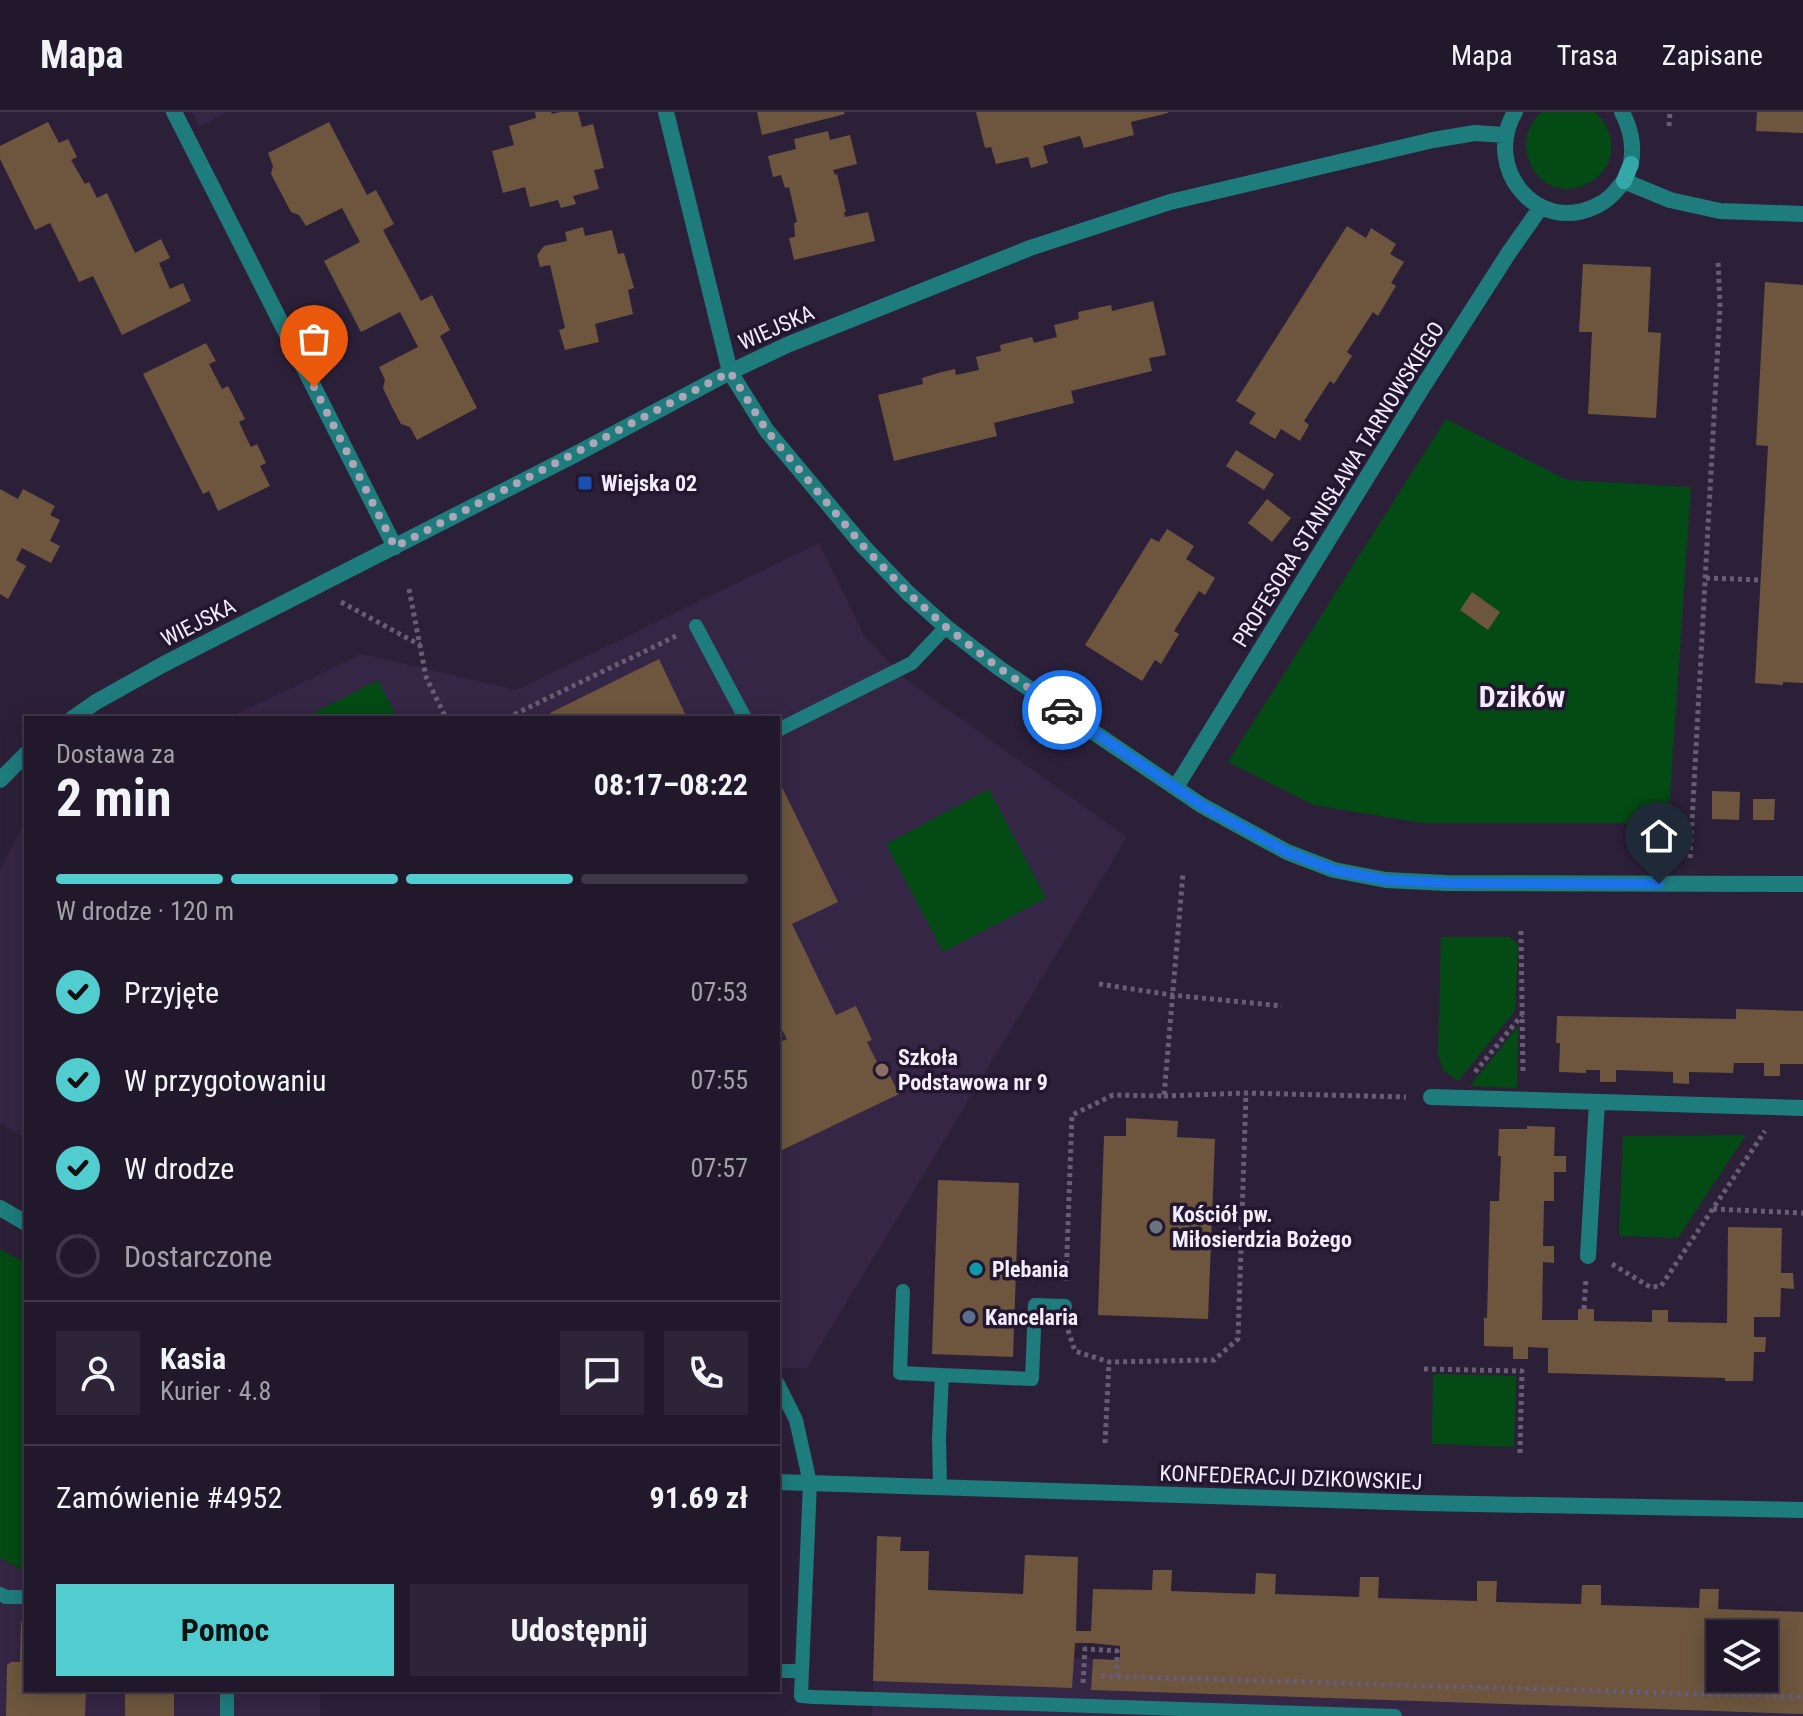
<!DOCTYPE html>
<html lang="pl">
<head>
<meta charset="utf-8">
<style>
	body { margin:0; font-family:"Roboto Condensed",sans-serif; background:#2d2537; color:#f1f3f6; height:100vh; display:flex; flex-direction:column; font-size:30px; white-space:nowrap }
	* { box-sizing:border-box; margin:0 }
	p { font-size:26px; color:#a2a0a9 }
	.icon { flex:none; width:44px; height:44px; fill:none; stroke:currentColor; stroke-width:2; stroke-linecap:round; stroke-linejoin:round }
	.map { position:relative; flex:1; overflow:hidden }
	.drawer { position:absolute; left:24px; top:604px; width:756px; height:976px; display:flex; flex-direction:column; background:#21182b; border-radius:0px; box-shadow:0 4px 20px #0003,0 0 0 2px #3e3747 }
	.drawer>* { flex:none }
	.buttons { position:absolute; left:1706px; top:1508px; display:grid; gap:16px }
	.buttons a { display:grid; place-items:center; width:72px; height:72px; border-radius:0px; background:#21182b; box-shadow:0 4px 20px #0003,0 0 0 2px #3e3747; font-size:40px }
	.pin { position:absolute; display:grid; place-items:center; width:68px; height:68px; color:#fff; margin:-82px -34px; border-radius:50% 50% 50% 0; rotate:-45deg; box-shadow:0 0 8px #0007 }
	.pin .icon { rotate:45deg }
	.courier { position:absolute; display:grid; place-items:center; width:80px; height:80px; margin:-40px; border:6px solid #1a73e8; border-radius:50%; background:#fff; color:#222; box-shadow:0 2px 10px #0007 }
	.head em { font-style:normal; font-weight:700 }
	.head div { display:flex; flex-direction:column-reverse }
	.head { display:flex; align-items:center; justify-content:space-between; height:136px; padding:0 32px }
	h1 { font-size:52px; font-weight:700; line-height:60px }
	.bar { display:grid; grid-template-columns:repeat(4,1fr); gap:12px 8px; align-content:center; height:96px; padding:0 32px }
	.bar i { height:10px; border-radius:6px; background:#3e3747 }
	.bar .active { background:#52cdcf }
	.bar p { grid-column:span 4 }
	.line { display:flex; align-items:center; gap:20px; padding:0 32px; border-top:2px solid #3e3747 }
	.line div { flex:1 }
	.round { display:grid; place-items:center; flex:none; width:84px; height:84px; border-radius:0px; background:#2d2537 }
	ol { padding:0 32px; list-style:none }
	li { display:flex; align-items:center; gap:24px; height:88px }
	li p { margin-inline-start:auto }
	li .icon { padding:8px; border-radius:50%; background:#52cdcf; color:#111; stroke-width:4 }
	li:last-child { color:#a2a0a9 }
	li i { width:44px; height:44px; border:4px solid #3e3747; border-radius:50% }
	.button { display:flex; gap:16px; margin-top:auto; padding:16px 32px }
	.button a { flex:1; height:92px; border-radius:0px; background:#52cdcf; color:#111; font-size:32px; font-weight:700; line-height:92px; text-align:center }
	.button a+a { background:#2d2537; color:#f1f3f6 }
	header { display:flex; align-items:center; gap:48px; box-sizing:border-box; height:112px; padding:0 40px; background:#21182b; border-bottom:2px solid #3e3747 }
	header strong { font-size:38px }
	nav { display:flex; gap:44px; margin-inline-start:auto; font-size:28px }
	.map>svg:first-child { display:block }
	.built { fill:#352645 }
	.green { fill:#044a14 }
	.building { fill:#6d563d; fill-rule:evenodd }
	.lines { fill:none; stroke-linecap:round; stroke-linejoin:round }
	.path { stroke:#685d74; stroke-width:5; stroke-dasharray:4 4; stroke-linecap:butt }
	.lane { stroke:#1e7c7d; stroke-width:14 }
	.street { stroke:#1e7c7d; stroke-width:16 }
	.secondary { stroke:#34a8a9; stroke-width:16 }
	.done { stroke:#ada5b8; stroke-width:8; stroke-dasharray:0 14.4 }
	.route { stroke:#1a73e8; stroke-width:10 }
	.transit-dot { fill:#1a4fb4; stroke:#23172f; stroke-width:3 }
	.education-dot { fill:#8d6e63; stroke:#23172f; stroke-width:3 }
	.worship-dot { fill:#6b7280; stroke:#23172f; stroke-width:3 }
	.culture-dot { fill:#0f9aa8; stroke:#23172f; stroke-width:3 }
	.service-dot { fill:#5c6f8a; stroke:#23172f; stroke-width:3 }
	.labels { text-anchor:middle; stroke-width:7; stroke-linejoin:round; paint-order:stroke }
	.street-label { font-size:22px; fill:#f3ecfd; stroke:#23172f }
	.poi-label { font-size:22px; font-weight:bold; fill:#f3ecfd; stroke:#23172f; text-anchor:start }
	.district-label { font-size:30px; font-weight:bold; fill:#f3ecfd; stroke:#23172f }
</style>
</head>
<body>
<header>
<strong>Mapa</strong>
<nav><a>Mapa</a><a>Trasa</a><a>Zapisane</a></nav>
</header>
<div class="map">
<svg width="1803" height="1604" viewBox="0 0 1803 1604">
	<rect width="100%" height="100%" fill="#2c2039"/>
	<!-- built -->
	<path class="built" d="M192,0H228L200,15Z
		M819,431L865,525L905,567L1127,725L807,1256H778V606H229L362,542L516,578Z
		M26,707V1027L0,1011V759Z
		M0,1446L26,1460V1578H321L320,1604H0Z
		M874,1539L1120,1548L1764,1566L1803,1571V1604H872Z"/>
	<!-- green -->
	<path class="green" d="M1541,0H1595C1608,12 1614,27 1610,45C1607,55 1601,64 1592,69C1547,99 1502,38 1541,0Z
		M1446,307L1567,368L1691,375L1668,711H1422L1314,693L1228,650Z
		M378,568L397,606H304Z
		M989,677L1046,786L943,840L886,732Z
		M1441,825H1510L1518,833L1515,899L1458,969L1443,958L1438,943Z
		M1518,914L1517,976L1470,974Z
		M1746,1023L1678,1126L1619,1124L1623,1024Z
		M0,1137L26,1151V1460L0,1446Z
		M1433,1262L1516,1264L1514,1335L1432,1332Z"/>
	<!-- building -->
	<path class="building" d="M535,0H551L552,2L560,0H578L582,15L593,12L604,56L594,58L599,77L573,84L576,92L561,96L558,88L530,95L525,75L503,81L492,39L514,33L509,14L536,6Z
		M757,0H844L845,2L762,23Z
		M976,0H1168V1L1131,10L1134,23L1084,36L1080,24L1043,34L1048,51L1031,56L1028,45L996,52L991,35L985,36Z
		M1757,0H1803V21L1756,19Z
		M48,10L59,31L68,27L77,45L71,48L85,72L89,70L97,86L107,81L135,141L161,127L170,146L159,151L170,177L183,171L191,189L122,223L93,164L79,170L50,111L35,118L0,47V34Z
		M329,10L367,83L376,78L394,112L383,118L421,189L432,183L450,218L440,224L477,296L417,328L410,315L401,312L392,295L383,276L385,268L379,255L418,235L400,200L361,220L324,149L360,130L342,96L306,114L299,103L291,100L271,62L273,54L268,41Z
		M828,19L830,28L850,23L857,52L833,58L835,63L837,62L846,100H844L845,105L868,100L875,129L794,148L789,126L795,125L794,111L797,110L789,75L785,76L781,63L773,65L768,44L796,37L794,27Z
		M1347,114L1366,126L1371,116L1396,132L1390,142L1404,150L1391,171L1396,174L1378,204L1373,200L1347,240L1352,244L1334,272L1330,269L1304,309L1309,313L1300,329L1281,317L1275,327L1249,311L1256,301L1236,289Z
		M583,115L585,124L612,118L618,142L624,141L634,176L628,178L633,202L595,212L599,230L565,238L559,218L565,216L550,153L540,155L537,143L544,134L567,129L565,120Z
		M1583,152L1651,155L1648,220L1661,221L1656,306L1588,302L1592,220H1579Z
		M1765,170L1803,173V571L1783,570V573L1755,571L1768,334L1756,333Z
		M1153,189L1166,243L1149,246L1152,259L1071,279L1074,291L994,311L997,324L894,349L878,283L923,272L922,266L938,261L955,257L956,263L979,258L976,245L1001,239L1000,233L1032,225L1034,231L1057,225L1054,213L1079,207L1078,200L1111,193L1112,199Z
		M206,231L216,249L209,252L222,277L228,274L245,307L239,310L245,323L251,335L257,332L266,351L260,354L270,374L218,399L209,379L203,382L143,262Z
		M1236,338L1274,362L1264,378L1226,354Z
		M0,377L18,387L23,377L55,394L50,403L60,408L50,429L60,434L51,451L22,436L16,448L26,454L8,487L0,482Z
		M1267,387L1291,406L1272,430L1248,411Z
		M1167,417L1194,434L1186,447L1215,466L1205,483L1199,479L1174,519L1179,522L1161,552L1155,548L1142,569L1085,533L1151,426L1159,430Z
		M1472,480L1500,500L1488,518L1460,498Z
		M659,547L687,606H552L550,601Z
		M778,667L838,790L792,812L836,903L856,894L872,928L867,930L877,950L882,948L899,982L778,1040V931L787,927L778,910Z
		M1712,679L1740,680L1739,708L1712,707Z
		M1753,687H1775L1774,708H1753Z
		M1736,897L1803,899V952H1780V964H1764V951H1734L1733,961L1689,960V972L1673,971V960L1616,958V970H1600V958H1586V961L1559,960L1560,931H1556L1557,904L1736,907Z
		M1126,1006L1178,1009L1177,1025L1215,1027L1208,1207L1098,1203L1104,1024H1126Z
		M1527,1014L1555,1015L1554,1044H1566V1060H1554V1089H1544L1543,1134H1554V1151L1543,1150L1542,1208H1578V1197H1594V1209L1652,1210V1198H1668V1210L1727,1211L1728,1115L1782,1116L1781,1161H1793L1794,1177L1781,1176L1780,1205H1754V1225H1766L1765,1240H1754L1753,1269H1725V1266L1548,1261V1236L1528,1235V1247H1513V1235L1484,1234V1206H1487L1490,1089H1499L1501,1044H1498L1499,1017H1527Z
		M938,1068L1019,1071L1013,1245L932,1242Z
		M877,1424L901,1425L900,1439H929L928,1478L1023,1482L1025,1443L1078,1445L1076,1519H1091L1093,1477L1152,1478L1153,1458H1172L1171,1479L1255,1482L1256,1461L1276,1462L1275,1482L1359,1485L1360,1465H1379L1378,1486L1477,1489V1469H1497L1496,1490L1581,1492L1582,1473H1601V1493L1699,1496L1700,1477H1719L1718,1497L1803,1500V1602L1091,1578L1093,1547L1120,1548V1534L1091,1531H1075L1072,1576L873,1569ZM1720,1522H1764V1566H1720Z
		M26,1506V1578H86L85,1604H6L7,1553L11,1550H20L21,1510Z
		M125,1578H174V1604H125Z"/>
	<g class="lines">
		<!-- path -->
		<path class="path" d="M1669,14L1670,0
			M1706,466L1761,468
			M409,477L426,565L446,606
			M341,490L420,533
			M507,606L676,524
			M1690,746L1720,194L1718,148
			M1521,819L1523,962
			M1099,872L1172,883L1282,894
			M1475,960L1522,903
			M1164,984L1246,981L1406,985
			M1713,1097L1803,1101
			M1612,1152L1650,1175L1661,1174L1765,1019
			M1066,1169L1072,1003L1113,983L1164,984L1183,761
			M1584,1197L1586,1166
			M1068,1218L1075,1239L1109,1250L1214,1248L1238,1227L1246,981
			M1424,1257L1522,1259L1520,1341
			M1105,1331L1109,1250
			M1101,1564L1803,1585
			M1083,1571L1085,1537L1117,1539V1564"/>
		<!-- lane -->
		<path class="lane" d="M696,514L745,606
			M778,618L912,551L946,515
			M903,1179L900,1261L942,1263
			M778,1272L796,1308L810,1371L802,1559H778
			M940,1376L939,1326L942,1263L1032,1267L1035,1193L1065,1194
			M0,1482L6,1485H26
			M802,1559L801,1584L814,1585L1395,1604
			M227,1604V1578"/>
		<!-- street -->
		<path class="street" d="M174,0L395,435
			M666,0L730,260L767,319L863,434L908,481L946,515L999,556L1201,693L1287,740L1334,758L1386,768L1446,771L1803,772
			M1515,0C1482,56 1537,123 1596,94C1608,89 1616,79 1624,69L1670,88L1720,99L1803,102
			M1622,0C1631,18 1634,32 1631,52
			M73,606L96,590L164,552L576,342L730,260L787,233L1030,136L1170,90L1433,28L1475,21L1505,23
			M0,668L26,642
			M1176,675L1422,276L1510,139L1541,95
			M1431,985L1803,996
			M0,1096L26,1111
			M1588,1144L1597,990
			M778,1370L1423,1391L1803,1398"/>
		<!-- secondary -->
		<path class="secondary" d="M1624,69L1631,52"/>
	</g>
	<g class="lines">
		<!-- done -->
		<path class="done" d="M314,275L395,435L730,260L767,319L863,434L908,481L946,515L999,556L1062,598"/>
		<!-- route -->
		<path class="route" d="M1062,598L1201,693L1287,740L1334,758L1386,768L1446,771L1659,772"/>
	</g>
	<!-- markers -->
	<rect class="transit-dot" x="577" y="363" width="16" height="16" rx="4"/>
	<circle class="education-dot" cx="882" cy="958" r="8"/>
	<circle class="worship-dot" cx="1156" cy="1115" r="8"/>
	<circle class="culture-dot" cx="976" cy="1157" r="8"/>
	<circle class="service-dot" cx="969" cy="1205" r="8"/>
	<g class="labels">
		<!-- street labels -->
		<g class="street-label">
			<text transform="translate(776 215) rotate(-24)" y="8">WIEJSKA</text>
			<text transform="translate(1338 372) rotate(-58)" y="8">PROFESORA STANISŁAWA TARNOWSKIEGO</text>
			<text transform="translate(198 510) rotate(-27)" y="8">WIEJSKA</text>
			<text transform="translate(1291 1365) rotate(2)" y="8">KONFEDERACJI DZIKOWSKIEJ</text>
		</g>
		<!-- poi labels -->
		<g class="poi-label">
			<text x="601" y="379">Wiejska 02</text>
			<text x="898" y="953">Szkoła<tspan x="898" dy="25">Podstawowa nr 9</tspan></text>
			<text x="1172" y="1110">Kościół pw.<tspan x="1172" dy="25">Miłosierdzia Bożego</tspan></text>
			<text x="992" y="1165">Plebania</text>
			<text x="985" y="1213">Kancelaria</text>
		</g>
		<!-- district labels -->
		<g class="district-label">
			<text x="1522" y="595">Dzików</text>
		</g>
	</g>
</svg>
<div class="buttons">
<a><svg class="icon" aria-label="layers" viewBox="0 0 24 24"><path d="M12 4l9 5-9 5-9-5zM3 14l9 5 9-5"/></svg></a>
</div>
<div class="pin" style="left:314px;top:275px;background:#ea580c"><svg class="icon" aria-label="bag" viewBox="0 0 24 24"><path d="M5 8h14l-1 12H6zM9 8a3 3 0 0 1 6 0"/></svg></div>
<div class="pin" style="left:1659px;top:772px;background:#1f2937"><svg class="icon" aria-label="home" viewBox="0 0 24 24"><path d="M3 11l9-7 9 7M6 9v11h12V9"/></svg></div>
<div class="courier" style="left:1062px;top:598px"><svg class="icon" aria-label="car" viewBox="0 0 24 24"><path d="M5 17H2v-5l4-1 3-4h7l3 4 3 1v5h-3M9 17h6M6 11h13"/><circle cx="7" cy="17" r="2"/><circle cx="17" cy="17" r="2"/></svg></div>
<section class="drawer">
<div class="head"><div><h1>2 min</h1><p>Dostawa za</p></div><em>08:17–08:22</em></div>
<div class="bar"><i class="active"></i><i class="active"></i><i class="active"></i><i></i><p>W drodze · 120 m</p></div>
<ol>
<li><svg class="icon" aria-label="check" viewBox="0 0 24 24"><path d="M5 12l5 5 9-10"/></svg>Przyjęte<p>07:53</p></li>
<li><svg class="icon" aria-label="check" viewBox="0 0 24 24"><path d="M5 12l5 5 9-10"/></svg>W przygotowaniu<p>07:55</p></li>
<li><svg class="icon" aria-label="check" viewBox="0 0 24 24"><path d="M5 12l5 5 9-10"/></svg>W drodze<p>07:57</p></li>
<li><i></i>Dostarczone</li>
</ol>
<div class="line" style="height:144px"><a class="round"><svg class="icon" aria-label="person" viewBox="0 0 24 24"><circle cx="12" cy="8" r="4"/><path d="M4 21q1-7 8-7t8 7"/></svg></a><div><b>Kasia</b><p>Kurier · 4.8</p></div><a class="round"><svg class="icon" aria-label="chat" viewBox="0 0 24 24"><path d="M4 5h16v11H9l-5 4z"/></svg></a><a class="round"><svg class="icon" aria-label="phone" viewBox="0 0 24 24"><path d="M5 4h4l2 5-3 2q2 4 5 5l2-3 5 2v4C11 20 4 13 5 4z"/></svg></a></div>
<div class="line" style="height:104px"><div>Zamówienie #4952</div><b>91.69 zł</b></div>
<div class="button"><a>Pomoc</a><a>Udostępnij</a></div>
</section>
</div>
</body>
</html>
